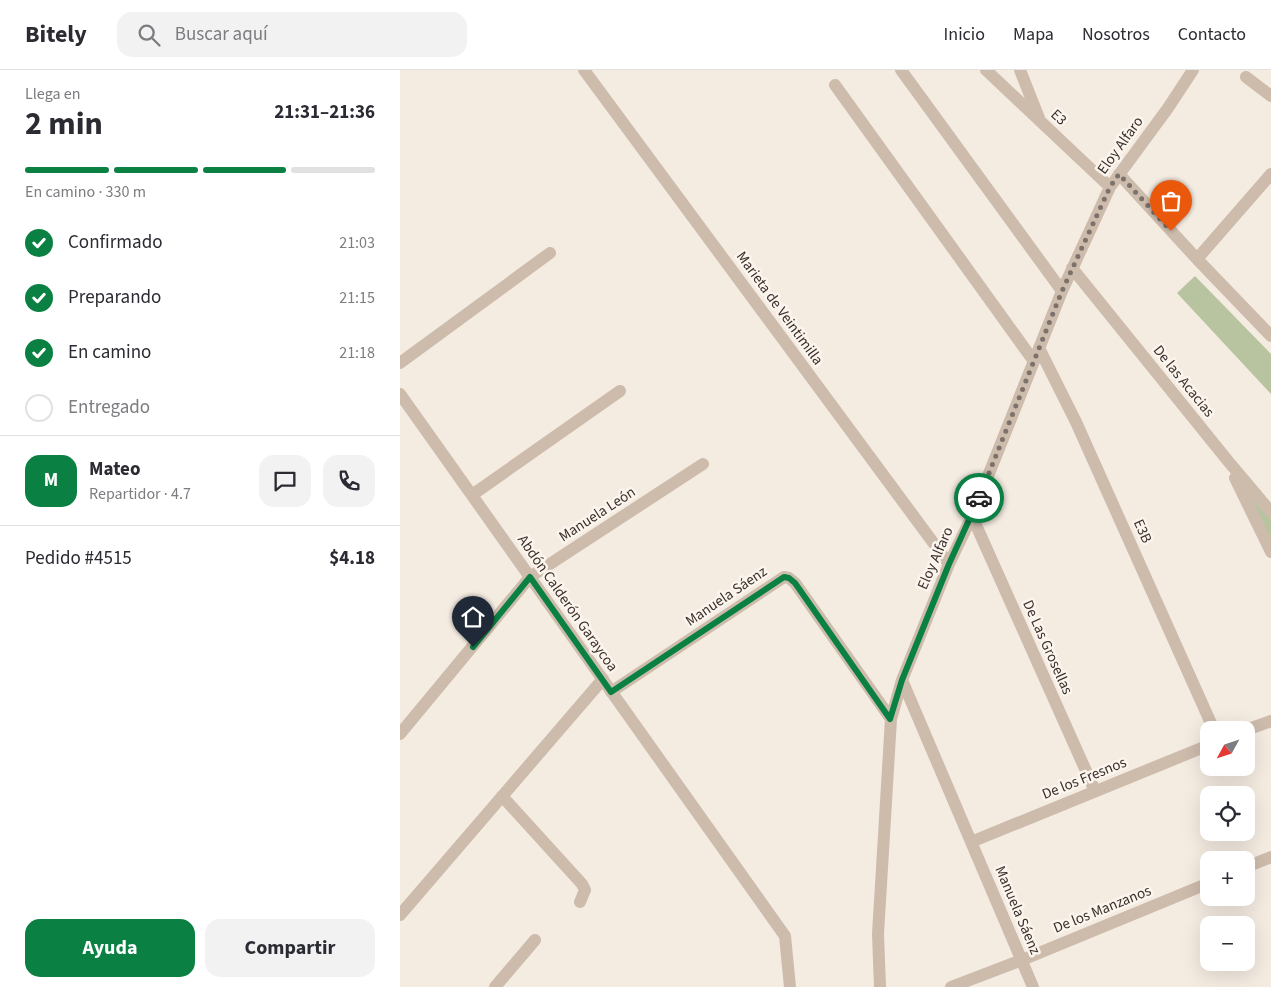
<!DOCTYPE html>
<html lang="es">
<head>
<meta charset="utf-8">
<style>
	body { margin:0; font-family:"Source Sans 3",sans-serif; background:#f2f2f3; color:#2b2b33; height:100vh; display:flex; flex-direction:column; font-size:19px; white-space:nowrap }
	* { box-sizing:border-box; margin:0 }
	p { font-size:16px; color:#7c7c81 }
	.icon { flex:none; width:28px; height:28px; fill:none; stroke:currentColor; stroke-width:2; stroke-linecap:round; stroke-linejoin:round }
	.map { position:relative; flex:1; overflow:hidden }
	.drawer { display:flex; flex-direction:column; background:#fff; width:400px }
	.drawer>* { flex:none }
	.needle { width:32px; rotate:230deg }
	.controls { position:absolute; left:800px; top:651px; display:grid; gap:10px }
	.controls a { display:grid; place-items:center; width:55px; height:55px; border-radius:10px; background:#fff; box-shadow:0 5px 20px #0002; font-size:25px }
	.pin { position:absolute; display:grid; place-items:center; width:42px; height:42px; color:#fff; margin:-51px -21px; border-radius:50% 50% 50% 0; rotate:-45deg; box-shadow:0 0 5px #0007 }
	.pin .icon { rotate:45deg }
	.courier { position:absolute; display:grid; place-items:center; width:50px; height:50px; margin:-25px; border:4px solid #0b8043; border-radius:50%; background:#fff; color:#222; box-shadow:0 1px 6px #0007 }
	.summary em { font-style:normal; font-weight:700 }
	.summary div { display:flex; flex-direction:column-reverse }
	.summary { display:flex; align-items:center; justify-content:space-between; height:85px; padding:0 25px }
	h1 { font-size:32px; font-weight:700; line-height:38px }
	.bar { display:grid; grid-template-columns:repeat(4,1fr); gap:8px 5px; align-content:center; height:60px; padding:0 25px }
	.bar i { height:6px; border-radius:4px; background:#e1e1e2 }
	.bar .active { background:#0b8043 }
	.bar p { grid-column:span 4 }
	.line { display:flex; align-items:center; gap:12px; padding:0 25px; border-top:1px solid #e1e1e2 }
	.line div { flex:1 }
	.round { display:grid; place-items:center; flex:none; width:52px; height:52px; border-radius:15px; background:#f2f2f3 }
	ol { padding:0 25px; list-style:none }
	li { display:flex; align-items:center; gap:15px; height:55px }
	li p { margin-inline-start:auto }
	li .icon { padding:5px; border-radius:50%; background:#0b8043; color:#fff; stroke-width:4 }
	li:last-child { color:#7c7c81 }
	li i { width:28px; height:28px; border:2px solid #e1e1e2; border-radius:50% }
	.button { display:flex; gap:10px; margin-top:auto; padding:10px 25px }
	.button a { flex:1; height:58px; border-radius:15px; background:#0b8043; color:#fff; font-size:20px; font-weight:700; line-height:58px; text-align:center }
	.button a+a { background:#f2f2f3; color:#2b2b33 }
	header { display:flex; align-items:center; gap:30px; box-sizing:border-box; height:70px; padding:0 25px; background:#fff; border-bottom:1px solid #e1e1e2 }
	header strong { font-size:24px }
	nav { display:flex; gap:28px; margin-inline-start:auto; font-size:18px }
	.search { width:350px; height:45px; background:#f2f2f3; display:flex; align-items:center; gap:12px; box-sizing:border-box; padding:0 18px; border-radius:15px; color:#7c7c81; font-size:19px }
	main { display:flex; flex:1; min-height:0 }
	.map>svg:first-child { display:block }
	.green { fill:#b8c4a0 }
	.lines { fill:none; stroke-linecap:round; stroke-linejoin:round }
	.minor { stroke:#cdbbac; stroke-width:12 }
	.done { stroke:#7c716b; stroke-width:5; stroke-dasharray:0 9 }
	.route { stroke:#0b8043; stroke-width:6 }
	.labels { text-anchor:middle; stroke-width:5; stroke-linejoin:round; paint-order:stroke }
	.street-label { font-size:15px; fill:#3b302b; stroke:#fbf5ee }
</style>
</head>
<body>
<header>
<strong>Bitely</strong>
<div class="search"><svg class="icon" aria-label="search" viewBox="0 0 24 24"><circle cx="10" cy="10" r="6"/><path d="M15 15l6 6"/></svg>Buscar aquí</div>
<nav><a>Inicio</a><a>Mapa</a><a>Nosotros</a><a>Contacto</a></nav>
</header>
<main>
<section class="drawer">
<div class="summary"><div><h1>2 min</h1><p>Llega en</p></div><em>21:31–21:36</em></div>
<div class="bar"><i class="active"></i><i class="active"></i><i class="active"></i><i></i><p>En camino · 330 m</p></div>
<ol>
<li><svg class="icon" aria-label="check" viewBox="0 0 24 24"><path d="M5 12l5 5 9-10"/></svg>Confirmado<p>21:03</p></li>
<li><svg class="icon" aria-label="check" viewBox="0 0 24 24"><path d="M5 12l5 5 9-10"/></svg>Preparando<p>21:15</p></li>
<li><svg class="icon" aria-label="check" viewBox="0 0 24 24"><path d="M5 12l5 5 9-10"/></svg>En camino<p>21:18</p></li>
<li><i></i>Entregado</li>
</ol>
<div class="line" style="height:90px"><b class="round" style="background:#0b8043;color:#fff">M</b><div><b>Mateo</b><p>Repartidor · 4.7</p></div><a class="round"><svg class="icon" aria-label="chat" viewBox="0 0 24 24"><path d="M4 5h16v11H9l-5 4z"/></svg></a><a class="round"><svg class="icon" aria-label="phone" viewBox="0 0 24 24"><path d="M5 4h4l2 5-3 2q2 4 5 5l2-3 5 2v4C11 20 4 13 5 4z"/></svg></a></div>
<div class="line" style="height:65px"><div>Pedido #4515</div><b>$4.18</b></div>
<div class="button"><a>Ayuda</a><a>Compartir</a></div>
</section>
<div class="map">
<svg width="871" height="917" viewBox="0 0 871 917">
	<rect width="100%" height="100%" fill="#f4ebe1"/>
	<!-- green -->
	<path class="green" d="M795,206L871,284V324L777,223Z
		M846,419L871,449V472Z"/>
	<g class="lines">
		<!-- minor -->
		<path class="minor" d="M184,0L549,494
			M501,0L662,221
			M586,0L710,117
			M620,0L639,48
			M846,7L871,26
			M435,15L633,290
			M719,104L797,189L871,266
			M797,189L871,104
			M672,198L828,391L871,442
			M639,278L676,352L814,660
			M0,293L150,183
			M0,324L385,866L390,917
			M835,408L871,482
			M72,425L220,321
			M572,446L695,721
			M502,610L633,917
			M211,622L384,507L389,508L395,513L491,649
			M846,660L871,651
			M0,664L130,507L303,394
			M102,726L182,814L185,820L180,832
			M571,772L809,675
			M846,797L871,787
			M0,845L203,609
			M95,917L135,870
			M480,917L478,864L491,649L502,610L549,494L572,446L662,221L710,117L768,38L793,0
			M551,917L622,890L809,813"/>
	</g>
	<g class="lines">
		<!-- done -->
		<path class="done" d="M579,428L662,221L710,117L719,104L771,161"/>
		<!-- route -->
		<path class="route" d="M73,577L130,507L211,622L384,507L389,508L395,513L490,649L502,610L549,494L579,428"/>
	</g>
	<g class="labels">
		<!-- street labels -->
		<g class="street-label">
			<text transform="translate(659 47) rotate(43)" y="5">E3</text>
			<text transform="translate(720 75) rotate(-54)" y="5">Eloy Alfaro</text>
			<text transform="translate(380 238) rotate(54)" y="5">Marieta de Veintimilla</text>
			<text transform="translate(784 311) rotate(51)" y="5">De las Acacias</text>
			<text transform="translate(197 444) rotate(-33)" y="5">Manuela León</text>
			<text transform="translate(743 461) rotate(66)" y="5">E3B</text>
			<text transform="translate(535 488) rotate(-66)" y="5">Eloy Alfaro</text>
			<text transform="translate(326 526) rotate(-34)" y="5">Manuela Sáenz</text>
			<text transform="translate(168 533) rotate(55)" y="5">Abdón Calderón Garaycoa</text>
			<text transform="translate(648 577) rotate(66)" y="5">De Las Grosellas</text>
			<text transform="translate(684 708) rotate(-22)" y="5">De los Fresnos</text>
			<text transform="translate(702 839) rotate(-22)" y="5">De los Manzanos</text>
			<text transform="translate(618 840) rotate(67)" y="5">Manuela Sáenz</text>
		</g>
	</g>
</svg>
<div class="controls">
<a><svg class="needle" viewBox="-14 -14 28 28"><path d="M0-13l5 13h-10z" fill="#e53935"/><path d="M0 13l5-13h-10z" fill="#7c7c81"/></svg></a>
<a><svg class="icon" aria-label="locate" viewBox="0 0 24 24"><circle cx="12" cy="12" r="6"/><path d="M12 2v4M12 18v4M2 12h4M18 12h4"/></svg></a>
<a>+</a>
<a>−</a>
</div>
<div class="pin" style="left:771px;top:161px;background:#ea580c"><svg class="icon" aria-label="bag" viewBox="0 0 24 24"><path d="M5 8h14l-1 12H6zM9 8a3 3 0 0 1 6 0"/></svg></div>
<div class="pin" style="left:73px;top:577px;background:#1f2937"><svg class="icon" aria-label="home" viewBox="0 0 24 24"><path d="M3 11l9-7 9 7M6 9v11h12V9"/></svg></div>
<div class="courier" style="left:579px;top:428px"><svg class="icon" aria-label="car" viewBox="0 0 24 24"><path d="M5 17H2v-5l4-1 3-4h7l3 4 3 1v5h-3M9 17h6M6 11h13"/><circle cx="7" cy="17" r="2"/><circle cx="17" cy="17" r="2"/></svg></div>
</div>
</main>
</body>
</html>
